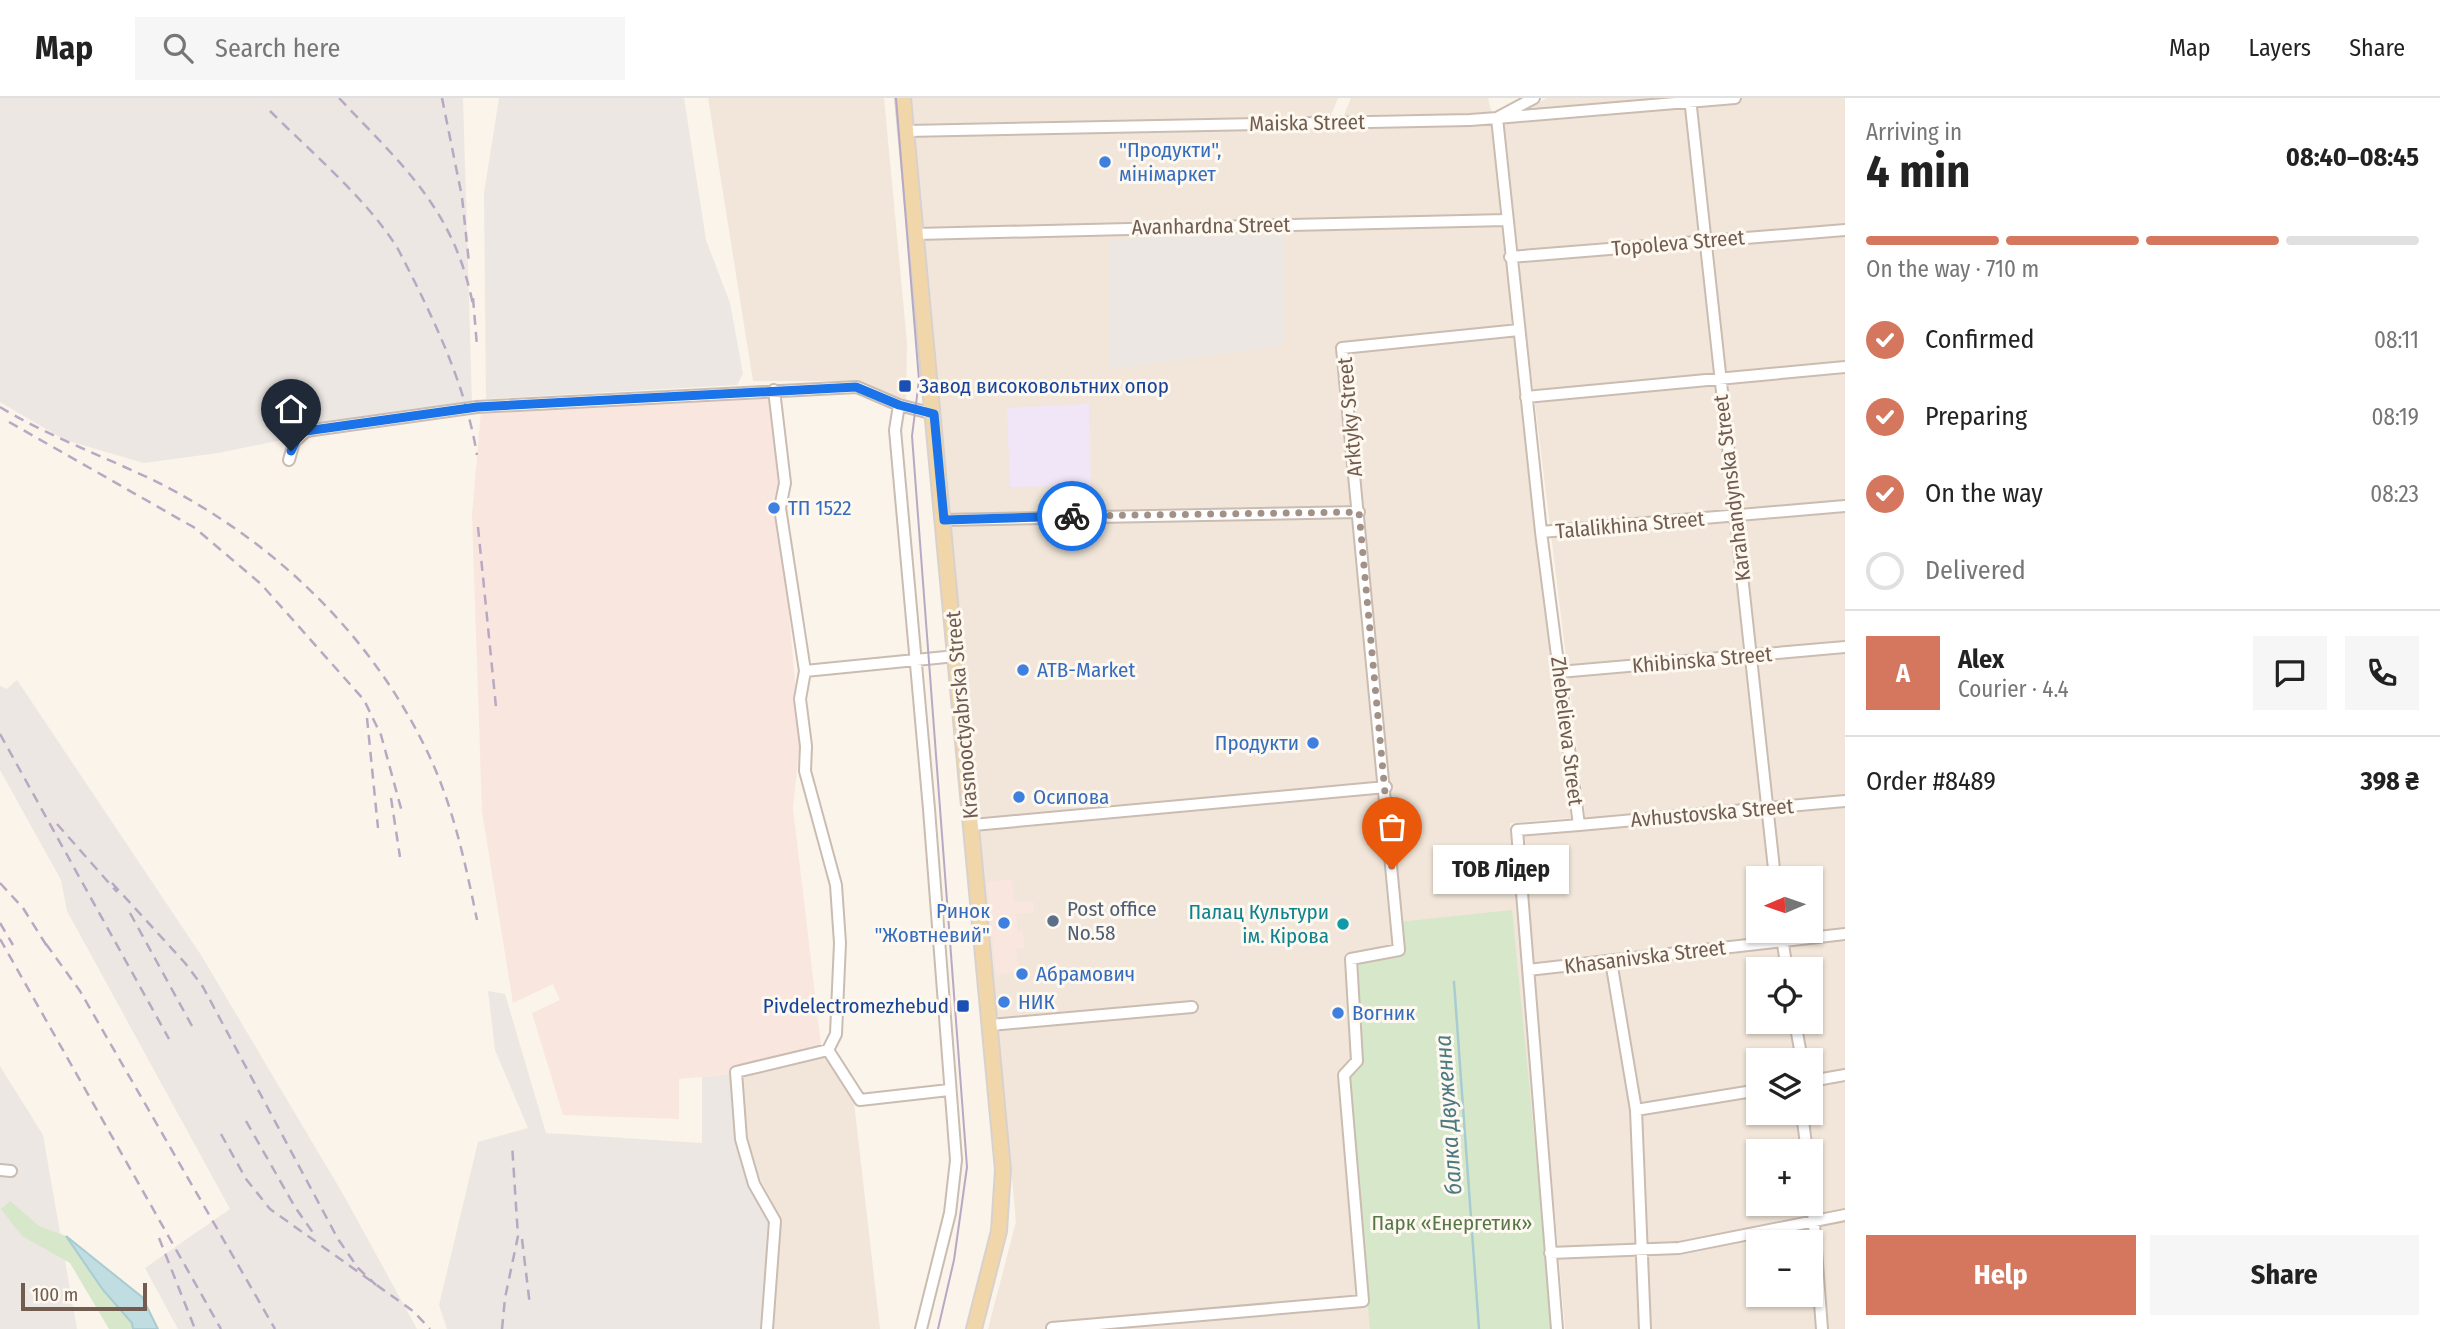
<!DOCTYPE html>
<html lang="en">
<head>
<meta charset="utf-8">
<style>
	body { margin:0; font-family:"Fira Sans Condensed",sans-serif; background:#f6f6f6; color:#222; height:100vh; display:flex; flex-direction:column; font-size:26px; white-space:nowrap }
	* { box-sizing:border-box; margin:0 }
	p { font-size:23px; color:#767676 }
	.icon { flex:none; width:38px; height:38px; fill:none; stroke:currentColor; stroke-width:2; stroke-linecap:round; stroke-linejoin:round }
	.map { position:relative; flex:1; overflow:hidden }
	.details { display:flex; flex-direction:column; background:#fff; width:595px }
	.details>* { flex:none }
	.needle { width:46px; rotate:268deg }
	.controls { position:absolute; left:1746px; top:768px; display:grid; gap:14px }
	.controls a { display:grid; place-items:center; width:77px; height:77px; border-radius:0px; background:#fff; box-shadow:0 2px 5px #0004; font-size:35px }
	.scale { position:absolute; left:21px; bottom:18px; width:126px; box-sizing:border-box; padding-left:7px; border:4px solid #725c50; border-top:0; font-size:19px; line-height:24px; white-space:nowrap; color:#725c50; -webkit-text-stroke:5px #fdf8f0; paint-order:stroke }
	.pin { position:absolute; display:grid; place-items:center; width:60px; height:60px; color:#fff; margin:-72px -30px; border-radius:50% 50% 50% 0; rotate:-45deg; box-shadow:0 0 7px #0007 }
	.pin .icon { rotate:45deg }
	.courier { position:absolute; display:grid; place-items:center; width:70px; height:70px; margin:-35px; border:5px solid #1a73e8; border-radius:50%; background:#fff; color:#222; box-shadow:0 2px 9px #0007 }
	.bubble { position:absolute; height:49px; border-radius:0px; background:#fff; box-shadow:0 2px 5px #0004; font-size:23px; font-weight:700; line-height:49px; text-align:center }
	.summary em { font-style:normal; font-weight:700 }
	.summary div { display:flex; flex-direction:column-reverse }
	.summary { display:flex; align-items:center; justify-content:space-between; height:119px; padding:0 21px }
	h1 { font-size:46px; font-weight:700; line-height:52px }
	.bar { display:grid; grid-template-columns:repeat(4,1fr); gap:10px 7px; align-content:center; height:84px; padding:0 21px }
	.bar i { height:9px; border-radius:5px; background:#e0e0e0 }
	.bar .on { background:#d5775e }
	.bar p { grid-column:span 4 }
	.line { display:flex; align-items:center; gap:18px; padding:0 21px; border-top:2px solid #e0e0e0 }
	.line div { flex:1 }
	.round { display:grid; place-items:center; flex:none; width:74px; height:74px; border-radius:0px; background:#f6f6f6 }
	ol { padding:0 21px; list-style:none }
	li { display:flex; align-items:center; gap:21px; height:77px }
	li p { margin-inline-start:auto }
	li .icon { padding:7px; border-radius:50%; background:#d5775e; color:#fff; stroke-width:4 }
	li:last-child { color:#767676 }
	li i { width:38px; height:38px; border:4px solid #e0e0e0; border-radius:50% }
	.button { display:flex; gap:14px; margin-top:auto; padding:14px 21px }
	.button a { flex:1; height:80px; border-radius:0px; background:#d5775e; color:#fff; font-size:28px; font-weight:700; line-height:80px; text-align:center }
	.button a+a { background:#f6f6f6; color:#222 }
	header { display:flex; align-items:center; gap:42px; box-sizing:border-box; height:98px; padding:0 35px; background:#fff; border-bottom:2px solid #e0e0e0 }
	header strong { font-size:33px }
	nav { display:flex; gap:38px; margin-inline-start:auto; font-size:24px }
	.search { width:490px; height:63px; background:#f6f6f6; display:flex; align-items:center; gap:18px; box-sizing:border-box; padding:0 24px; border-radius:0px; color:#767676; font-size:26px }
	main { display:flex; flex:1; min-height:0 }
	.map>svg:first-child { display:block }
	.residential { fill:#f1e6d9; fill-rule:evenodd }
	.commercial { fill:#f9e7df }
	.industrial { fill:#ece7e2 }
	.education { fill:#f1e6f7 }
	.green { fill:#d6e7ca }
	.water { fill:#c0dde2; stroke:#a8ccd2; stroke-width:2 }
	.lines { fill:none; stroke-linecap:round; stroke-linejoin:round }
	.stream { stroke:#a8ccd2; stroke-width:2.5 }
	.minor-casing { stroke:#cbbcb1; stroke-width:14 }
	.major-casing { stroke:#d8d1ce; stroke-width:18 }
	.minor { stroke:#fff; stroke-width:10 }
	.major { stroke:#f1d6aa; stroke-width:14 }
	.tram { stroke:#b7a9c3; stroke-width:2 }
	.rail { stroke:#b7a9c3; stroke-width:2.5; stroke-dasharray:10 7; stroke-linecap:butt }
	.done { stroke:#a29186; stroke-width:7; stroke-dasharray:0 12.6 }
	.route { stroke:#1a73e8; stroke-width:9 }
	.shop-dot { fill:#3f7fe0; stroke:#fdf8f0; stroke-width:2.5 }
	.transit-dot { fill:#1a4fb4; stroke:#fdf8f0; stroke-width:2.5 }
	.service-dot { fill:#5c6f8a; stroke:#fdf8f0; stroke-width:2.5 }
	.culture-dot { fill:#0f9aa8; stroke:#fdf8f0; stroke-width:2.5 }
	.labels { text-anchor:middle; stroke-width:6; stroke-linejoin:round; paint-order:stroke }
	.street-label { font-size:21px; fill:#725c50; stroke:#fdf8f0 }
	.shop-label { font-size:21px; fill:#366cbe; stroke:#fdf8f0; text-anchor:start }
	.transit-label { font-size:21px; fill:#164399; stroke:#fdf8f0; text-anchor:start }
	.service-label { font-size:21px; fill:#4e5e75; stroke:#fdf8f0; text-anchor:start }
	.culture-label { font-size:21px; fill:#0d838f; stroke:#fdf8f0; text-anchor:end }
	.park-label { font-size:21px; fill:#577749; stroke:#fdf8f0 }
	.water-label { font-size:23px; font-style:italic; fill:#4c7a82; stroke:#fdf8f0 }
</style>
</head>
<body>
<header>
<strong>Map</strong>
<div class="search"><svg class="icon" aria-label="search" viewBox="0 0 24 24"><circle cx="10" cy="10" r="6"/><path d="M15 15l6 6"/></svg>Search here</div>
<nav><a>Map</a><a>Layers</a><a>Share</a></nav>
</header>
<main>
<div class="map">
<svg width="1845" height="1231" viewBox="0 0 1845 1231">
	<rect width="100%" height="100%" fill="#faf4ea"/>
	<!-- residential -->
	<path class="residential" d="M708,0H884L907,245L906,303L855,283H753Z
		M908,0H1338L1330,19L911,26Z
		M1351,0H1488L1492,16L1344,17Z
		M1547,0H1845V1231H1565L1522,737L1587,732L1501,26ZM1759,780H1811V833H1759ZM1759,872H1811V924H1759ZM1759,962H1811V1015H1759ZM1759,1054H1811V1106H1759ZM1759,1144H1811V1197H1759Z
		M1494,25L1500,118L924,133L913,37Z
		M1501,126L1571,720L1510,725L1554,1231H988L1016,1124L925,140Z
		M826,956L854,1005L880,1231H771L780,1118L760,1081L744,1038L741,976Z"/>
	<!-- commercial -->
	<path class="commercial" d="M770,296L800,642L793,710L822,955L743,975L679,981V1021L563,1017L532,915L560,902L553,886L513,905L482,714L472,418L481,313Z
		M1012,781L1014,804L1033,803L1034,814L1016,816L1018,834H1023L1024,849L1016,850L1018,874L996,877L987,784Z"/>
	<!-- industrial -->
	<path class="industrial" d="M0,0H463L472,303L218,355L144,365L65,342L0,304Z
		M499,0H684L706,142L730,205L743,276L737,287L486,301L484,95Z
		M1284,137V247L1110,271L1109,141Z
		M17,582L201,857L343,1096L417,1231H178L145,1170L230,1111L67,813L61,782L0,672V588L7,591Z
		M488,893L505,896L546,1035L702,1045V979L731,976L736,1043L749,1088L770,1125L762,1231H447L439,1207L478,1044L528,1030L495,952Z
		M0,968L43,1037L77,1231H0Z"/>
	<!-- education -->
	<path class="education" d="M1089,306L1091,387L1010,389L1007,310Z"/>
	<!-- green -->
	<path class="green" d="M1512,812L1553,1231H1370L1347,979L1359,964L1353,863L1401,854L1399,824Z
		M10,1103L39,1128L66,1138L103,1192L132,1225L133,1231H109L70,1165L22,1138L1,1111Z"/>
	<!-- water -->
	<path class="water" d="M66,1138L142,1199L158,1231H133L132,1225L103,1192Z"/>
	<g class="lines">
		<!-- stream -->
		<path class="stream" d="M1454,884L1479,1231"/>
		<defs>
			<path id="minor" d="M1690,0L1775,780
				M906,33L1470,22L1497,20L1534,0
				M916,136L1506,122
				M1510,159L1845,132
				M774,292L785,385L780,410L805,573
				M1526,299L1845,269
				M899,307L895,332L929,711L956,1062L950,1115L921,1231
				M289,362L294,344L306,333L477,309L857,289L899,307L934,316
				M944,422L1359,414
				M1541,434L1845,408
				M1559,574L1845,549
				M973,727L1386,689
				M1579,727L1845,703
				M1781,833L1787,872
				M1611,863L1636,1012L1645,1231
				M1528,872L1845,836
				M1795,924L1802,962
				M991,927L1192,909
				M1811,983L1845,977
				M949,992L860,1002L828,952L836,936L840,845L836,787L805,673L806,648L800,601L805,573L956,558
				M1636,1012L1759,992
				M1802,1015L1807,1054
				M0,1072L11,1073
				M1811,1086L1822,1231
				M1550,1155L1679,1150L1845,1117
				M1052,1230L1363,1203L1344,977L1357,963L1351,861L1399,852L1342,250L1519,232
				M767,1231L775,1123L754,1086L741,1041L736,974L828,952
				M1557,1231L1517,732L1579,727L1541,434L1497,20L1735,0"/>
			<path id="major" d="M903,0L1003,1072L999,1133L974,1231"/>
		</defs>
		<!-- minor casing -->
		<use href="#minor" class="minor-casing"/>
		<!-- major casing -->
		<use href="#major" class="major-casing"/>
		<!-- minor -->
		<use href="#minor" class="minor"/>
		<!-- major -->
		<use href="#major" class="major"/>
		<!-- tram -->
		<path class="tram" d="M896,0L919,282L912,338L967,1069L954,1162L938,1231"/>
		<!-- rail -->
		<path class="rail" d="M339,0C403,68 454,111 473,207
			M442,0L462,99L469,165
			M270,13C312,55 367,101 398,151C432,217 465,284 477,357
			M473,200L477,248
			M0,309C51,340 109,360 163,387C275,445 369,535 425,649C452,703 465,763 477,822
			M9,324L195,430L261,486L364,602L381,637L402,714
			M478,429L496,609
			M367,620L378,730
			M0,636L169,941
			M391,700L400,759
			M57,726L117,794
			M0,785L23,810L50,853
			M112,785L185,865L203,889L338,1141L358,1170L376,1187
			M130,815L192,928
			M0,825L13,847
			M0,841L221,1231
			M46,846L80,893L275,1231
			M246,1023L295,1109L316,1139
			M221,1036L246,1081L270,1111L413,1213L430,1231
			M159,1140L195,1231
			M522,1141L530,1208
			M502,1231L505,1200L518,1138L512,1046"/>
	</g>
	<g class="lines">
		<!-- done -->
		<path class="done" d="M1072,418L1359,414L1392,771"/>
		<!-- route -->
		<path class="route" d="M291,353L299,336L306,333L477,309L856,289L899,307L934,316L944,422L1072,418"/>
	</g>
	<!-- markers -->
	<g class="shop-dot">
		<circle cx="1105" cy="64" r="7"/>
		<circle cx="774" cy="410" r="7"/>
		<circle cx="1023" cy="572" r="7"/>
		<circle cx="1313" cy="645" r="7"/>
		<circle cx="1019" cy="699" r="7"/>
		<circle cx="1004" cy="825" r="7"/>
		<circle cx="1022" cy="876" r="7"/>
		<circle cx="1004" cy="904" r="7"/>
		<circle cx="1338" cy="915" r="7"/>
	</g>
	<g class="transit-dot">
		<rect x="898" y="281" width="14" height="14" rx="3.5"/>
		<rect x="956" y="901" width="14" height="14" rx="3.5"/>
	</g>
	<circle class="service-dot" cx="1053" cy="823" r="7"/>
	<circle class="culture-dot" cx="1343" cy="826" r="7"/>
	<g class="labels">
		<!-- street labels -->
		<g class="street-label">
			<text transform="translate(1307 25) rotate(-1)" y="7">Maiska Street</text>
			<text transform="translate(1211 128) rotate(-1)" y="7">Avanhardna Street</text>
			<text transform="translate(1678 145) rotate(-5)" y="7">Topoleva Street</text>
			<text transform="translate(1350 319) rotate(-95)" y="7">Arktyky Street</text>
			<text transform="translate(1732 390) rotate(-97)" y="7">Karahandynska Street</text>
			<text transform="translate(1630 427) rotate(-5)" y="7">Talalikhina Street</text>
			<text transform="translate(1702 562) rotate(-5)" y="7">Khibinska Street</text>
			<text transform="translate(962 617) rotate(-95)" y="7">Krasnooctyabrska Street</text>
			<text transform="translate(1567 633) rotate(83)" y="7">Zhebelieva Street</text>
			<text transform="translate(1712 715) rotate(-5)" y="7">Avhustovska Street</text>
			<text transform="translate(1645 859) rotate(-7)" y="7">Khasanivska Street</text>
		</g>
		<!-- shop labels -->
		<g class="shop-label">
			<text x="1119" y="59">"Продукти",<tspan x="1119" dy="24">мінімаркет</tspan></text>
			<text x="788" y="417">ТП 1522</text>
			<text x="1037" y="579">ATB-Market</text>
			<text x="1299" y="652" text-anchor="end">Продукти</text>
			<text x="1033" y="706">Осипова</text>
			<text x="990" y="820" text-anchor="end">Ринок<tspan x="990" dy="24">"Жовтневий"</tspan></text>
			<text x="1036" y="883">Абрамович</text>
			<text x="1018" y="911">НИК</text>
			<text x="1352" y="922">Вогник</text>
		</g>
		<!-- transit labels -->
		<g class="transit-label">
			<text x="919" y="295">Завод високовольтних опор</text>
			<text x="949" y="915" text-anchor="end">Pivdelectromezhebud</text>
		</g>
		<!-- service labels -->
		<g class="service-label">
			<text x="1067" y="818">Post office<tspan x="1067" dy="24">No.58</tspan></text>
		</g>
		<!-- culture labels -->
		<g class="culture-label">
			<text x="1329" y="821">Палац Культури<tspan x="1329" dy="24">ім. Кірова</tspan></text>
		</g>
		<!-- park labels -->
		<g class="park-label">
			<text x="1452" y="1132">Парк «Енергетик»</text>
		</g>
		<!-- water labels -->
		<g class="water-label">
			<text transform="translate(1448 1017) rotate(-94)" y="8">балка Двуженна</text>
		</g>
	</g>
</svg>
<div class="controls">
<a><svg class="needle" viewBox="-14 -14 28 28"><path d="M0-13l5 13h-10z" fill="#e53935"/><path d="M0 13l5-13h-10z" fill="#767676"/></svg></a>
<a><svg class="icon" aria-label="locate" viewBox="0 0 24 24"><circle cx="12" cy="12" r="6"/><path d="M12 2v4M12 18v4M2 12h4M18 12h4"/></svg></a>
<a><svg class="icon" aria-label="layers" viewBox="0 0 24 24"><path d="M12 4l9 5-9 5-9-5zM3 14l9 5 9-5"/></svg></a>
<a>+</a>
<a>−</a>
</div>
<div class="scale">100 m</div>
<div class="pin" style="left:1392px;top:771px;background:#ea580c"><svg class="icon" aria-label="bag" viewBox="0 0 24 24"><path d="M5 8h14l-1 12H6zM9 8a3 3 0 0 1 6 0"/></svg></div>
<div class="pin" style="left:291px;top:353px;background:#1f2937"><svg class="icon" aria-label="home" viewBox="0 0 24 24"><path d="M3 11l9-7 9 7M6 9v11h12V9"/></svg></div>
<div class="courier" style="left:1072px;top:418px"><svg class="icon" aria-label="bike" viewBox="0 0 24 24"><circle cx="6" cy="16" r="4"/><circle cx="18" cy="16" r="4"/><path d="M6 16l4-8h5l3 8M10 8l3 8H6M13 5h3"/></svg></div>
<div class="bubble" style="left:1433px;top:747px;width:136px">ТОВ Лідер</div>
</div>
<section class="details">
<div class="summary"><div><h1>4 min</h1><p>Arriving in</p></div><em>08:40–08:45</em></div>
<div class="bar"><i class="on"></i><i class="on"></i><i class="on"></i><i></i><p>On the way · 710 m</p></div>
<ol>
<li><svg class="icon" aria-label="check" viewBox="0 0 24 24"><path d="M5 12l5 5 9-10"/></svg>Confirmed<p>08:11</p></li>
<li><svg class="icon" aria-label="check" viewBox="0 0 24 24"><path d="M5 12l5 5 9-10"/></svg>Preparing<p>08:19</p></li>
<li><svg class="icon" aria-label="check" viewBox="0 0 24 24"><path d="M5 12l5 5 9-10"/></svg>On the way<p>08:23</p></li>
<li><i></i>Delivered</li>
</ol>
<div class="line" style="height:126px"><b class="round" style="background:#d5775e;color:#fff">A</b><div><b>Alex</b><p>Courier · 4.4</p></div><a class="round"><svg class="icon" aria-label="chat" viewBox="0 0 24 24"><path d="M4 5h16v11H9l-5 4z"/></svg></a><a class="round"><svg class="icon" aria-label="phone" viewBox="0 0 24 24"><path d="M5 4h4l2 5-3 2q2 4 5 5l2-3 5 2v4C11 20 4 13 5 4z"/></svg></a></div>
<div class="line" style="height:91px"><div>Order #8489</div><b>398 ₴</b></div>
<div class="button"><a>Help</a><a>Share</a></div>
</section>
</main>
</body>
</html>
